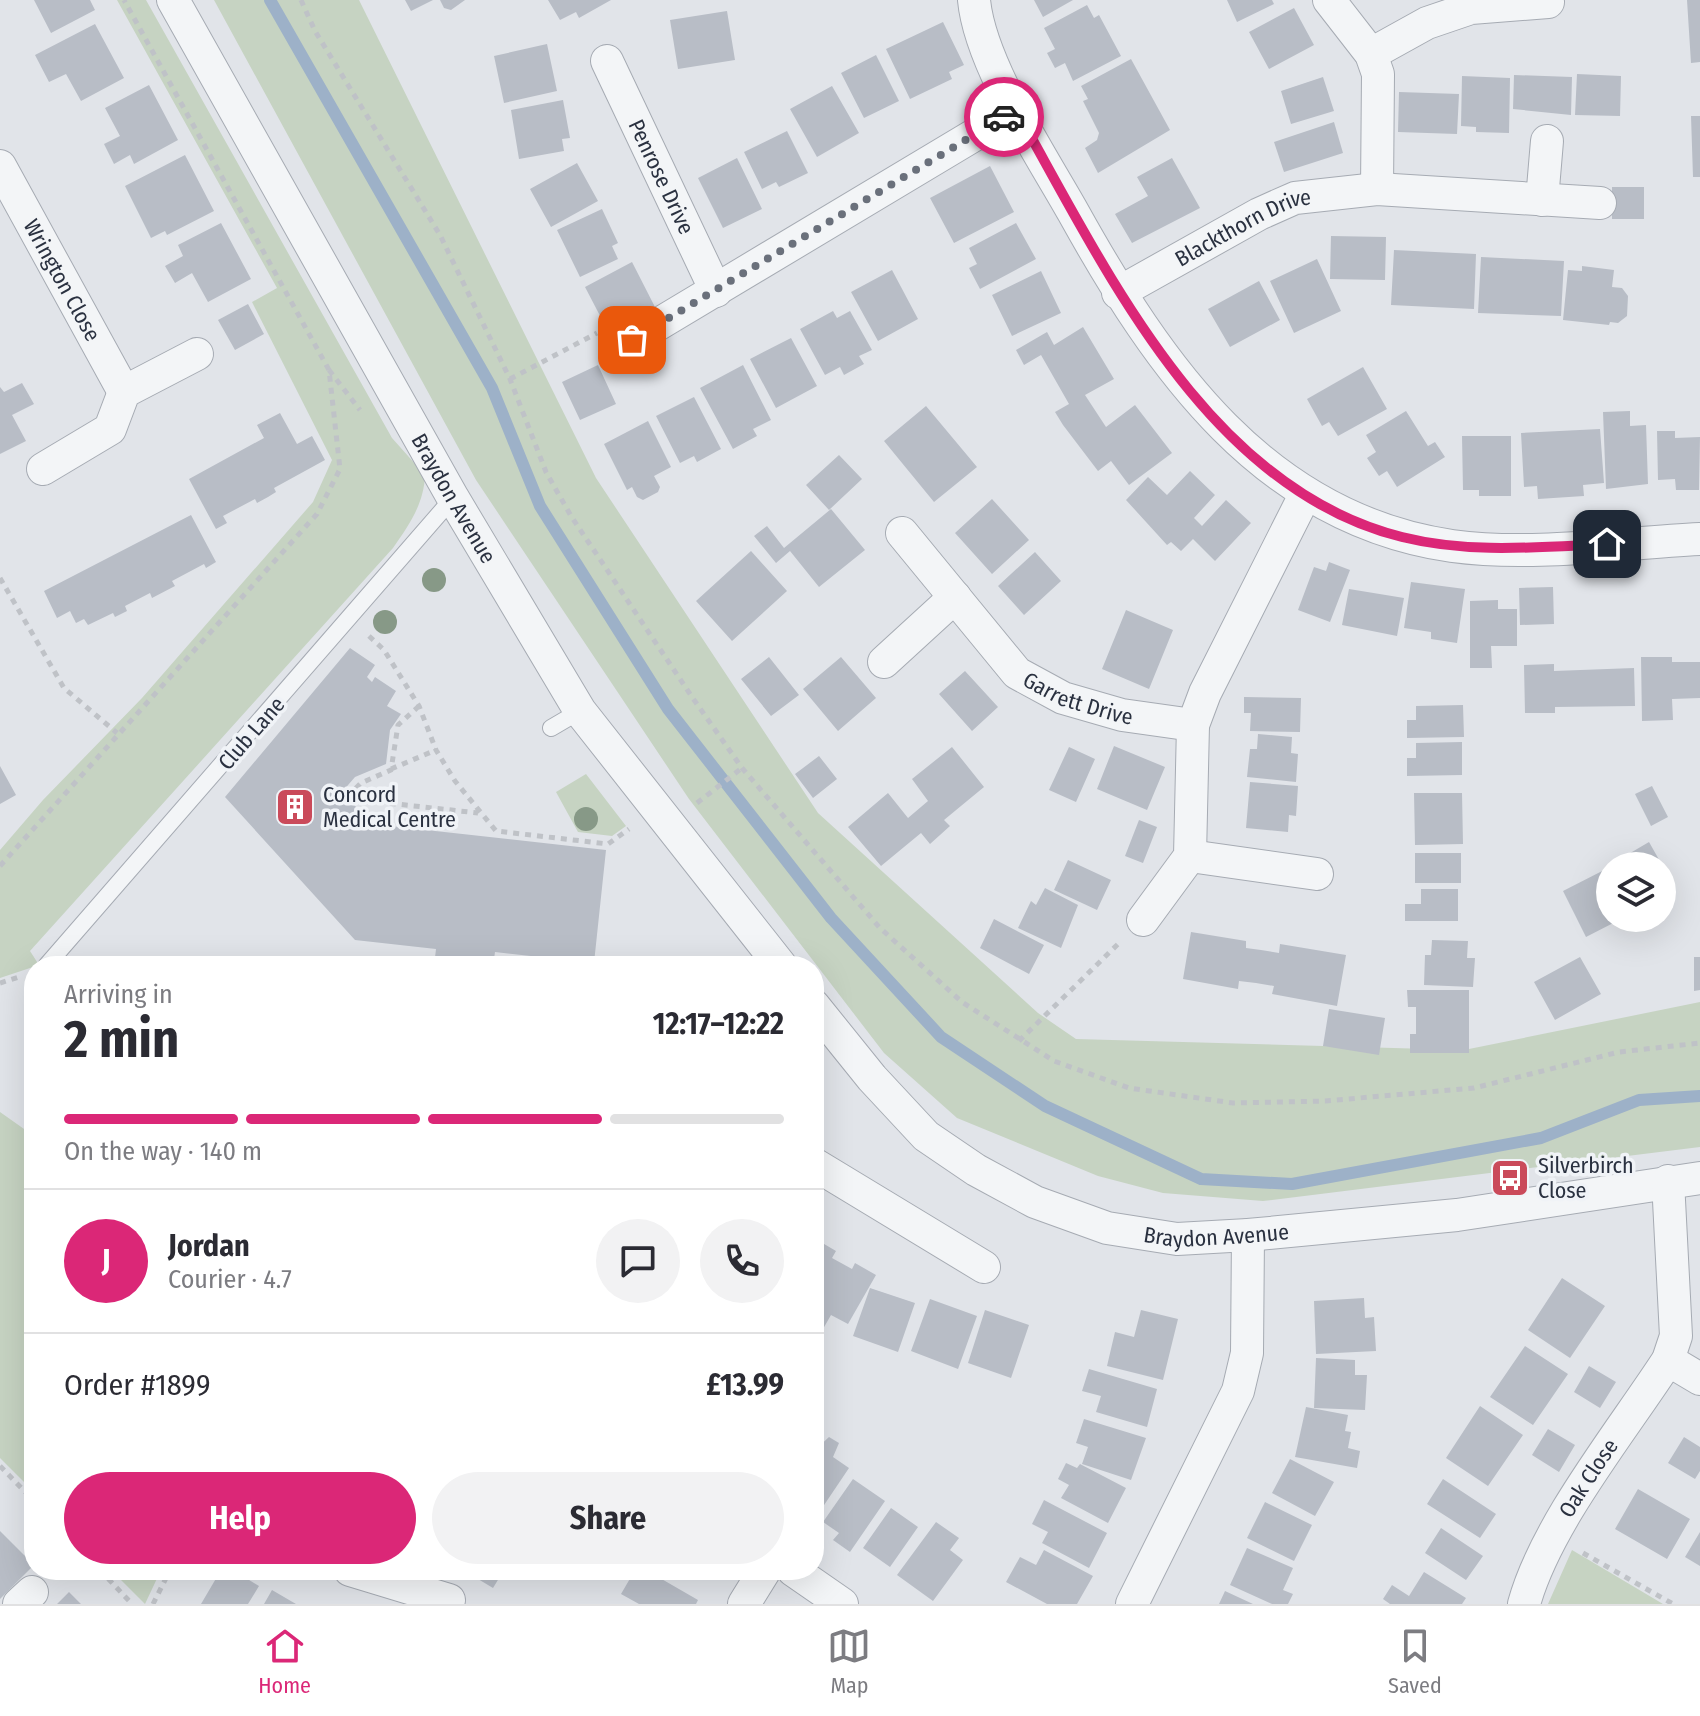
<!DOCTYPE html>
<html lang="en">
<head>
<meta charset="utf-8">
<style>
	body { margin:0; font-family:"Fira Sans Condensed",sans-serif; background:#f2f2f3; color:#2b2b33; height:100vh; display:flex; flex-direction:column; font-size:30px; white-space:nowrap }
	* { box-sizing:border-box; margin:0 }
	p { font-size:26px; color:#7c7c81 }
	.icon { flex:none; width:44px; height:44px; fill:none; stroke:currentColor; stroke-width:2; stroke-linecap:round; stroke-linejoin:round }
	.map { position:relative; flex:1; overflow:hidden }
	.panel { position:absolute; left:24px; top:956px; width:800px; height:624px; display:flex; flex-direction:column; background:#fff; border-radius:32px; box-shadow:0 8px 32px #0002 }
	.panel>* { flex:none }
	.fabs { position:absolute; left:1596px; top:852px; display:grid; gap:16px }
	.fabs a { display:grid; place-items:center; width:80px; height:80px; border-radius:50%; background:#fff; box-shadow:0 8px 32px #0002; font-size:40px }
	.pin { position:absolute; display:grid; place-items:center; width:68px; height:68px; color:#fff; margin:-34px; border-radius:16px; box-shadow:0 4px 12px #0006 }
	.courier { position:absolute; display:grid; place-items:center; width:80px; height:80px; margin:-40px; border:6px solid #db2777; border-radius:50%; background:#fff; color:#222; box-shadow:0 2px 10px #0007 }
	.overview em { font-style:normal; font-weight:700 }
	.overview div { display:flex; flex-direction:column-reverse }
	.overview { display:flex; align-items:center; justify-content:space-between; height:136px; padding:0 40px }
	h1 { font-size:52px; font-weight:700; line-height:60px }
	.bar { display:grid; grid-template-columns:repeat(4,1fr); gap:12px 8px; align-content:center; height:96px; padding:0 40px }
	.bar i { height:10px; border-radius:6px; background:#e1e1e2 }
	.bar .selected { background:#db2777 }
	.bar p { grid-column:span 4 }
	.line { display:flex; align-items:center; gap:20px; padding:0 40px; border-top:2px solid #e1e1e2 }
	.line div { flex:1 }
	.round { display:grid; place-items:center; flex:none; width:84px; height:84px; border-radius:42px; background:#f2f2f3 }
	.primary-button { display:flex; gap:16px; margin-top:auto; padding:16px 40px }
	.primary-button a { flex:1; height:92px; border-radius:48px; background:#db2777; color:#fff; font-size:32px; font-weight:700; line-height:92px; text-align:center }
	.primary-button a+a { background:#f2f2f3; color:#2b2b33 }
	.menu { display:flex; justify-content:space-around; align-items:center; height:112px; border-top:2px solid #e1e1e2; background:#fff; font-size:22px; color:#7c7c81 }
	.menu a { display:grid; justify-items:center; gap:4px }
	.menu .selected { color:#db2777 }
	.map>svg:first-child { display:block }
	.green { fill:#c6d3c2 }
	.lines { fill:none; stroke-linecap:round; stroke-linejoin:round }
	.stream { stroke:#9db1c8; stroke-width:12 }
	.building { fill:#b8bdc6 }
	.service-casing { stroke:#a6abb3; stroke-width:18 }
	.minor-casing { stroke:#a6abb3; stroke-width:34 }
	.path { stroke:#bfc2c7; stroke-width:5; stroke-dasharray:6 6; stroke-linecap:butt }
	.service { stroke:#f3f5f7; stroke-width:16 }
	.minor { stroke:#f3f5f7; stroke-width:32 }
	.tree { fill:#879987 }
	.done { stroke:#6a707b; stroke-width:8; stroke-dasharray:0 14.4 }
	.route { stroke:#db2777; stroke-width:10 }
	.labels { text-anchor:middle; stroke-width:7; stroke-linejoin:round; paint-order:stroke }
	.street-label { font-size:22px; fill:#2a3140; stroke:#f0f3f7 }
	.poi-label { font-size:22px; fill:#2a3140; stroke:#f0f3f7; text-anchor:start }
</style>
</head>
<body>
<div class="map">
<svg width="1700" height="1604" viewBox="0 0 1700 1604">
	<rect width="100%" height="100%" fill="#e1e4e9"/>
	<!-- green -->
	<path class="green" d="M117,0H146L392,438L425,475C424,504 409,525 393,548L30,951L39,965L0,978V850L43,800L142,698L313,502L332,460L252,302L277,288Z
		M214,0H359L596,478L818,813L1038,1013L1076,1039L1464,1050L1700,1002V1147L1263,1201L1163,1193L1098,1176L957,1118L884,1053L689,799L476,480Z
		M586,774L626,826L612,836L578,832L556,792Z
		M0,1112L34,1136V1492L0,1458Z
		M1572,1550L1663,1604H1548Z
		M111,1570H161L145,1604Z"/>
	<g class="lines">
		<!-- stream -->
		<path class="stream" d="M270,0L492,388L540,506L668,709L831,918L941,1037L1045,1106L1201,1179L1292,1184L1541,1138L1639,1100L1700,1096"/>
	</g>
	<!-- building -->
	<path class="building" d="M34,0H90L95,10L51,33Z
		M405,0H433L411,11Z
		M440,0H465L451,10L444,8Z
		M548,0H611L579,18L576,12L560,20Z
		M1034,0H1073L1043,17Z
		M1227,0H1272L1274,4L1237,22Z
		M1687,0H1700V62L1691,63Z
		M1087,5L1094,18L1099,15L1121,56L1073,81L1065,63L1055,68L1047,53L1055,49L1044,28Z
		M1294,8L1314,45L1269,69L1249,32Z
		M727,11L735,60L678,69L670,20Z
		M943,22L964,65L949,72L952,79L910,99L886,49Z
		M95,24L124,78L81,101L66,74L49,82L35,55Z
		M547,44L557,91L504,103L494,56Z
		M876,55L899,101L864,118L841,73Z
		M1131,59L1170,130L1098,173L1085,148L1097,140L1099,133L1083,101L1088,99L1081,86Z
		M1577,74L1621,76L1620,116L1575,115Z
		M1514,75L1572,77L1571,115L1513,109Z
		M1462,76L1510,78L1509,133L1476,132V127L1461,126Z
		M1323,77L1334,111L1291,124L1281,91Z
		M149,85L178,140L134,164L130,155L114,164L104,144L120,136L105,108Z
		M832,86L859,133L817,157L790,109Z
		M1399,92L1459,94L1457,134L1398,132Z
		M563,100L570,138L562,139L564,151L519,159L511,110Z
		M1691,116H1700V177H1693Z
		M1334,122L1343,153L1284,172L1274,142Z
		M787,131L808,173L779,187L776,182L762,189L744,152Z
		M185,155L214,211L167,235L165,231L151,238L125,186Z
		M737,158L762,209L723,228L698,178Z
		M1172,158L1200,208L1132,243L1115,214L1148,196L1137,177Z
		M577,163L598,201L551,227L530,189Z
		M990,166L1014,212L954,243L930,198Z
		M1612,187H1644V219H1612Z
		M602,209L618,243L612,246L618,259L580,277L557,230Z
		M221,223L251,279L208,302L192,273L175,283L165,266L183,256L178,245Z
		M1016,223L1036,259L980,289L969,268L977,264L969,248Z
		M1331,236L1386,237L1385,280L1330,279Z
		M1394,250L1476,254L1474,309L1391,305Z
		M1481,257L1564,261L1561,316L1478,313Z
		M1317,259L1341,311L1294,333L1270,281Z
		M632,262L656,309L609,333L585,287Z
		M1582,266L1614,270L1612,287L1622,288L1628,296L1627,316L1618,323L1610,322L1609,325L1563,320L1568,270L1582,271Z
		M892,270L918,319L878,341L851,292Z
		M1041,271L1061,313L1012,336L992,295Z
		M1259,281L1280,320L1230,347L1208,309Z
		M248,304L264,334L235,350L218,320Z
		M833,311L837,318L850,311L872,350L859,356L864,364L844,375L840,367L825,375L800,329Z
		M1083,327L1114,379L1085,395L1106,427L1135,405L1172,453L1129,485L1111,461L1098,471L1063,425L1055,412L1069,404L1041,355L1024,365L1016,350L1047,332L1054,345Z
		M791,338L817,386L776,408L750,359Z
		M598,365L616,404L580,420L562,382Z
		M743,365L771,420L753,429L757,436L733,449L700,388Z
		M1363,367L1387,409L1338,436L1329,422L1322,426L1307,399Z
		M22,383L34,404L12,415L26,441L0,454V387L4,392Z
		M694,397L721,449L697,462L694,456L680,463L656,416Z
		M926,406L977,467L934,502L884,441Z
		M1406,411L1428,446L1435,442L1445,457L1397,487L1387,471L1379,476L1367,458L1376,452L1366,435Z
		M1630,411V426L1646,425L1648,484L1606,489L1603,412Z
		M280,413L297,444L312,436L325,460L274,488L276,492L268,497L257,503L255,499L223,516L227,523L216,529L189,479L264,438L257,425Z
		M648,421L671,467L654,476L660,487L658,492L643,500L637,497L632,487L627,490L604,444Z
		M1600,429L1604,483L1583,485L1584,496L1538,499L1537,486L1524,487L1521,433Z
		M1657,431H1675V438L1700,437L1699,490H1676L1675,479L1658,480Z
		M1462,436H1511V496H1479V490H1463Z
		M839,455L862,479L829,510L806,485Z
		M1190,471L1215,495L1194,518L1202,526L1226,500L1251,523L1215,561L1193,539L1181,551L1171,542L1167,545L1126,500L1148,477L1167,495Z
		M992,499L1029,540L992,574L955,533Z
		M831,509L865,550L819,587L790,551L776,563L754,536L767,526L784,548Z
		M191,515L216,562L206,568L204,564L172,581L175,586L152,598L150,593L125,606L127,611L115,617L113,613L88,625L84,619L76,623L70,611L57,618L44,591Z
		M751,551L787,591L732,641L696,601Z
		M1035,552L1061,581L1024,615L998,586Z
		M1329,562L1350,570L1330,622L1298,610L1314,567L1326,571Z
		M1411,582L1465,589L1457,643L1431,639V632L1404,628Z
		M1553,587L1554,624L1520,625L1519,588Z
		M1349,589L1404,598L1397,636L1342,625Z
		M1498,600V609H1517V646H1491L1492,668H1470V601Z
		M1126,610L1173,630L1149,689L1102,669Z
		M350,648L375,665L367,677L372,682L375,677L396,691L387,706L401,714L390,730L386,764L355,777L342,792L372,824L606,850L594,963L495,952L493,966H434L436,949L355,940L225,797Z
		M769,657L799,695L771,716L741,679Z
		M841,657L876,698L838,731L803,689Z
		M1641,657H1672V662H1700V698L1672,699L1673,720L1642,721Z
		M1554,664V671L1634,668L1635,706L1555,707V713H1525L1524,665Z
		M965,671L998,707L972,731L939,694Z
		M1244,697L1301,698L1300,732L1250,731L1251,713H1244Z
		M1463,705L1464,737L1407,738V720H1416V706Z
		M1258,734L1292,737L1291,753L1298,754L1296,782L1247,777L1250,749H1257Z
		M1462,742V775L1407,776V758H1416V743Z
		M1114,746L1165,767L1147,810L1097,789Z
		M952,747L984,787L944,820L950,826L930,844L921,833L881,866L848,827L888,793L908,818L928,801L912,779Z
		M1069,747L1095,759L1076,802L1049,790Z
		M819,756L837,779L813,798L795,774Z
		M0,766L16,795L0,804Z
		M1250,782L1298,786L1296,816L1289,815L1288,832L1246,828Z
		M1652,786L1668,817L1651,826L1635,794Z
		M1414,793H1462L1463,844L1415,845Z
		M1139,820L1157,827L1143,863L1125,856Z
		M1649,842L1674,886L1662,893V866H1624L1620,859Z
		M1415,853H1461V883H1415Z
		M1068,860L1111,880L1097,910L1054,890Z
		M1610,867V918H1623L1586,937L1563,891Z
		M1045,888L1078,905L1061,948L1018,928L1031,901L1036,905Z
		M1421,889H1458V921H1405V904H1421Z
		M994,919L1044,945L1029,974L980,948Z
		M1191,932L1246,941V948L1261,950L1279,953L1280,944L1346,955L1337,1006L1272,994L1274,986L1256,983L1239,981L1238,989L1183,979Z
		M1432,940L1468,941L1467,958H1475L1473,987L1424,985L1425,955H1431Z
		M1580,957L1601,994L1555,1020L1534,982Z
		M1694,957H1700V990L1694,991Z
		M1407,990H1469V1053H1410V1034H1416V1007H1408Z
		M1329,1009L1385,1018L1379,1055L1323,1046Z
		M819,1241L836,1251L832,1258L852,1269L855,1263L876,1275L848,1324L831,1315L823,1329L814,1324V1245Z
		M1562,1278L1605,1306L1570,1358L1528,1330Z
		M870,1288L915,1303L898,1352L853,1336Z
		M1364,1298L1365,1318L1374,1317L1376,1351L1316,1354L1314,1301Z
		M930,1299L977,1316L958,1369L911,1351Z
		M985,1310L1029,1325L1011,1378L968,1363Z
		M1141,1310L1178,1319L1163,1380L1107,1366L1115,1332L1134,1337Z
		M1525,1346L1568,1374L1533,1425L1490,1397Z
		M1316,1358L1355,1360V1375H1367L1365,1410L1314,1408Z
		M1589,1366L1616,1382L1600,1408L1574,1392Z
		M1089,1369L1157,1389L1147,1427L1096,1412L1101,1396L1082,1391Z
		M1480,1406L1523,1435L1488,1486L1446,1458Z
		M1306,1407L1348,1415L1345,1431L1351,1432L1348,1448L1360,1451L1357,1468L1295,1457Z
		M1084,1419L1146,1438L1131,1480L1082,1464L1088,1447L1076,1443Z
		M1548,1429L1575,1445L1559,1472L1532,1455Z
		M829,1437L839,1443L833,1457L849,1468L814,1520V1451Z
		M1684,1437L1700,1447V1471L1695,1479L1668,1463Z
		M1290,1459L1334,1482L1315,1516L1272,1493Z
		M1066,1463L1077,1468L1080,1464L1126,1488L1108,1523L1061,1498L1069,1485L1058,1479Z
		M853,1479L885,1501L850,1552L833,1540L839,1533L823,1522Z
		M1443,1479L1496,1514L1480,1538L1427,1504Z
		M1638,1489L1690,1519L1667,1559L1615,1529Z
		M1044,1500L1107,1533L1089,1568L1042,1543L1048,1532L1032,1524Z
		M1265,1502L1312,1525L1294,1561L1247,1538Z
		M891,1508L918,1527L890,1567L863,1548Z
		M936,1522L959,1538L950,1550L963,1560L933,1601L897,1575Z
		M1441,1528L1483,1556L1466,1580L1425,1553Z
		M0,1531L34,1565L0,1599Z
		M1700,1532V1566L1685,1557Z
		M1247,1548L1293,1568L1283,1590L1293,1594L1288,1604H1272L1230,1585Z
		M1044,1550L1093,1576L1077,1604H1047L1006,1582L1020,1557L1036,1565Z
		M221,1570H233L259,1586L248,1604H201Z
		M463,1570H504L493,1588Z
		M635,1570H646L698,1600L696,1604H639L621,1594Z
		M1424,1572L1466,1598L1462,1604H1390L1383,1599L1392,1585L1409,1596Z
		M272,1590L296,1604H264Z
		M1225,1591L1253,1604H1219Z
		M69,1592L81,1604H57Z"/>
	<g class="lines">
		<defs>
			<path id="service" d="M551,728L580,711
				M46,966L453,498"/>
			<g id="minor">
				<path id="s1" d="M173,0L453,498L580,711L781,966"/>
				<path d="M974,0C980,64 1041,155 1073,212C1159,367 1264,519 1452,546C1533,557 1619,543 1700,539"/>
				<path d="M1329,0L1371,54L1378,74L1377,189"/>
				<path d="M1371,54L1427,23L1471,8L1548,2"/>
				<path id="s2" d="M607,61L716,291"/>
				<path id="s3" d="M0,166L124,392"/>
				<path d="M1542,200L1547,141"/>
				<path id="s4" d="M1118,293L1259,214L1295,198L1377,189L1600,203"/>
				<path d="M632,340L1016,110"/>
				<path d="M43,469L110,429L124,392L197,354"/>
				<path id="s5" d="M902,533L1017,673L1063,698L1122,715L1193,725L1205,693L1305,495"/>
				<path d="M884,662L955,597"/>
				<path d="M1190,856L1317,874"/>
				<path d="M1143,920L1190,856L1193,725"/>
				<path id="s6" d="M814,1006L872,1078L926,1136L976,1170L1035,1202L1107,1228L1177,1239L1248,1235L1457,1215L1700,1178"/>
				<path d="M814,1164L984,1267"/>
				<path d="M1668,1360L1700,1379"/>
				<path d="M350,1570L449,1600"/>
				<path d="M793,1570L842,1604"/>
				<path d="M19,1604L32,1592"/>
				<path d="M744,1604L765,1570"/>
				<path d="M1132,1604L1238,1391L1247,1353L1248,1235"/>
				<path id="s7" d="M1524,1604C1546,1524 1622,1431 1668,1360L1676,1336L1668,1181"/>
			</g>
		</defs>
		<!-- service casing -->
		<use href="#service" class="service-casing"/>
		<!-- minor casing -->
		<use href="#minor" class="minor-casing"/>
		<!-- path -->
		<path class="path" d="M301,0L315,31L440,235L510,379L546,472L571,516L692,697L742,768L880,928L962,1002L1054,1061L1129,1088L1233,1103L1325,1101L1474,1088L1619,1052L1700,1043
			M329,370L360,410
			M510,379L597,333
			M0,578L64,688L117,733
			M369,636L384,650L419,706L436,750L455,781L496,831L608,844L629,829
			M419,706L398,725L391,770L361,783L354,790L369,801L478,813
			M391,769L436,750
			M697,803L742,768
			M0,866L317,514L340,469L329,370L124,0
			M0,983L22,976
			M1019,1041L1118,944
			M0,1466L34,1501
			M1583,1553L1673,1604
			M100,1570L132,1604
			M153,1604L170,1570"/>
		<!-- service -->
		<use href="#service" class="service"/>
		<!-- minor -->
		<use href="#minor" class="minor"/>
	</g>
	<!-- trees -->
	<g class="tree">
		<circle cx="434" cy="580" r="12"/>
		<circle cx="385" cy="622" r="12"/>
		<circle cx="586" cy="819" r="12"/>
	</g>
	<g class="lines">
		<!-- done -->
		<path class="done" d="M632,340L1004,117"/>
		<!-- route -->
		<path class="route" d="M1004,117L1016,110C1106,269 1207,489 1402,537C1470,554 1539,547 1607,544"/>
	</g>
	<!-- icons -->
	<defs>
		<symbol id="building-square" viewBox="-11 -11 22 22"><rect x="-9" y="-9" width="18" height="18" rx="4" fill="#ca4a5a" stroke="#f0f3f7"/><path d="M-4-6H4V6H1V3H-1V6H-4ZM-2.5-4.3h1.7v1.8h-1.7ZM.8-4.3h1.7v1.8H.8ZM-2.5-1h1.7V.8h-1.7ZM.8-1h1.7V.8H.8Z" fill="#fff"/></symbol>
		<symbol id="bus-square" viewBox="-11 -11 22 22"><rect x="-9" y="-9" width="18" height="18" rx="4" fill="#ca4a5a" stroke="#f0f3f7"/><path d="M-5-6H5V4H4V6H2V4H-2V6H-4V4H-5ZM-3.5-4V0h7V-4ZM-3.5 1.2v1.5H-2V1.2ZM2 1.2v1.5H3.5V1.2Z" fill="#fff"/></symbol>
	</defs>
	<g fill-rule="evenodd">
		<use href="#building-square" x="273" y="785" width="44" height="44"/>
		<use href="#bus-square" x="1488" y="1156" width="44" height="44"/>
	</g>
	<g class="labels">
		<!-- street labels -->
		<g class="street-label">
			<text dy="8" stroke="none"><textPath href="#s2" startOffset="128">Penrose Drive</textPath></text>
			<text dy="8" stroke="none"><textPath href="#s4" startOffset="142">Blackthorn Drive</textPath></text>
			<text dy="8" stroke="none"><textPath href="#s3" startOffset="130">Wrington Close</textPath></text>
			<text dy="8" stroke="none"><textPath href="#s1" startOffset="572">Braydon Avenue</textPath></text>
			<text dy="8" stroke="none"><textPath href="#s5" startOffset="248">Garrett Drive</textPath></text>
			<text transform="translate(251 733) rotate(-49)" y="8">Club Lane</text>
			<text dy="8" stroke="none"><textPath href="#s6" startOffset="486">Braydon Avenue</textPath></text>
			<text dy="8" stroke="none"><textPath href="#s7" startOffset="142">Oak Close</textPath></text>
		</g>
		<!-- poi labels -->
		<g class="poi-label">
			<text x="323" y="802">Concord<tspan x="323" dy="25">Medical Centre</tspan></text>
			<text x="1538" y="1173">Silverbirch<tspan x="1538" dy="25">Close</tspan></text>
		</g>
	</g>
</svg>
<div class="fabs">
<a><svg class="icon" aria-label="layers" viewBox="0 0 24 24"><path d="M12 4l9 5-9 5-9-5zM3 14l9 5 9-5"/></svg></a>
</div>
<div class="pin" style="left:632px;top:340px;background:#ea580c"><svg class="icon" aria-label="bag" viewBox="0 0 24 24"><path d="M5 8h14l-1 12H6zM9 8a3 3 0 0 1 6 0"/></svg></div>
<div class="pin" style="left:1607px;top:544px;background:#1f2937"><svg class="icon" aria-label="home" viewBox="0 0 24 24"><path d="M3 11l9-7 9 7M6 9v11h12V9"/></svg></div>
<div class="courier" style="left:1004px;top:117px"><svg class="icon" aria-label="car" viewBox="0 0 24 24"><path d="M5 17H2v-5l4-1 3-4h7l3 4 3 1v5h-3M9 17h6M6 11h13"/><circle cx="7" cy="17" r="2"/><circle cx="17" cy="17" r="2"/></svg></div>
<section class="panel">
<div class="overview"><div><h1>2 min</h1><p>Arriving in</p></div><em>12:17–12:22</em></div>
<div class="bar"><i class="selected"></i><i class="selected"></i><i class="selected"></i><i></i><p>On the way · 140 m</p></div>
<div class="line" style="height:144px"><b class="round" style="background:#db2777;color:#fff">J</b><div><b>Jordan</b><p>Courier · 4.7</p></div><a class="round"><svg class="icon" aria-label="chat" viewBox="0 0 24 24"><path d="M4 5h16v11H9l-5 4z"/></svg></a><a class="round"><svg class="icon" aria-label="phone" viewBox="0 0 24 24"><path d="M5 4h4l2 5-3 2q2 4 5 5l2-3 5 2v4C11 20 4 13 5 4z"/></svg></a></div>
<div class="line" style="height:104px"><div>Order #1899</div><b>£13.99</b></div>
<div class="primary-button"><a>Help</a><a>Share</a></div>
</section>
</div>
<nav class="menu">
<a class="selected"><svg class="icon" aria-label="home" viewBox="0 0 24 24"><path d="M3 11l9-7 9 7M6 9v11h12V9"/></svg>Home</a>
<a><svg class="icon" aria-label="map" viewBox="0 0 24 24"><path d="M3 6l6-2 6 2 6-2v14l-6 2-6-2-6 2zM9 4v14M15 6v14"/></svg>Map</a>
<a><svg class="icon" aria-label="saved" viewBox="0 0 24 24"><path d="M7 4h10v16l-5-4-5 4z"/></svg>Saved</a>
</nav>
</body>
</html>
